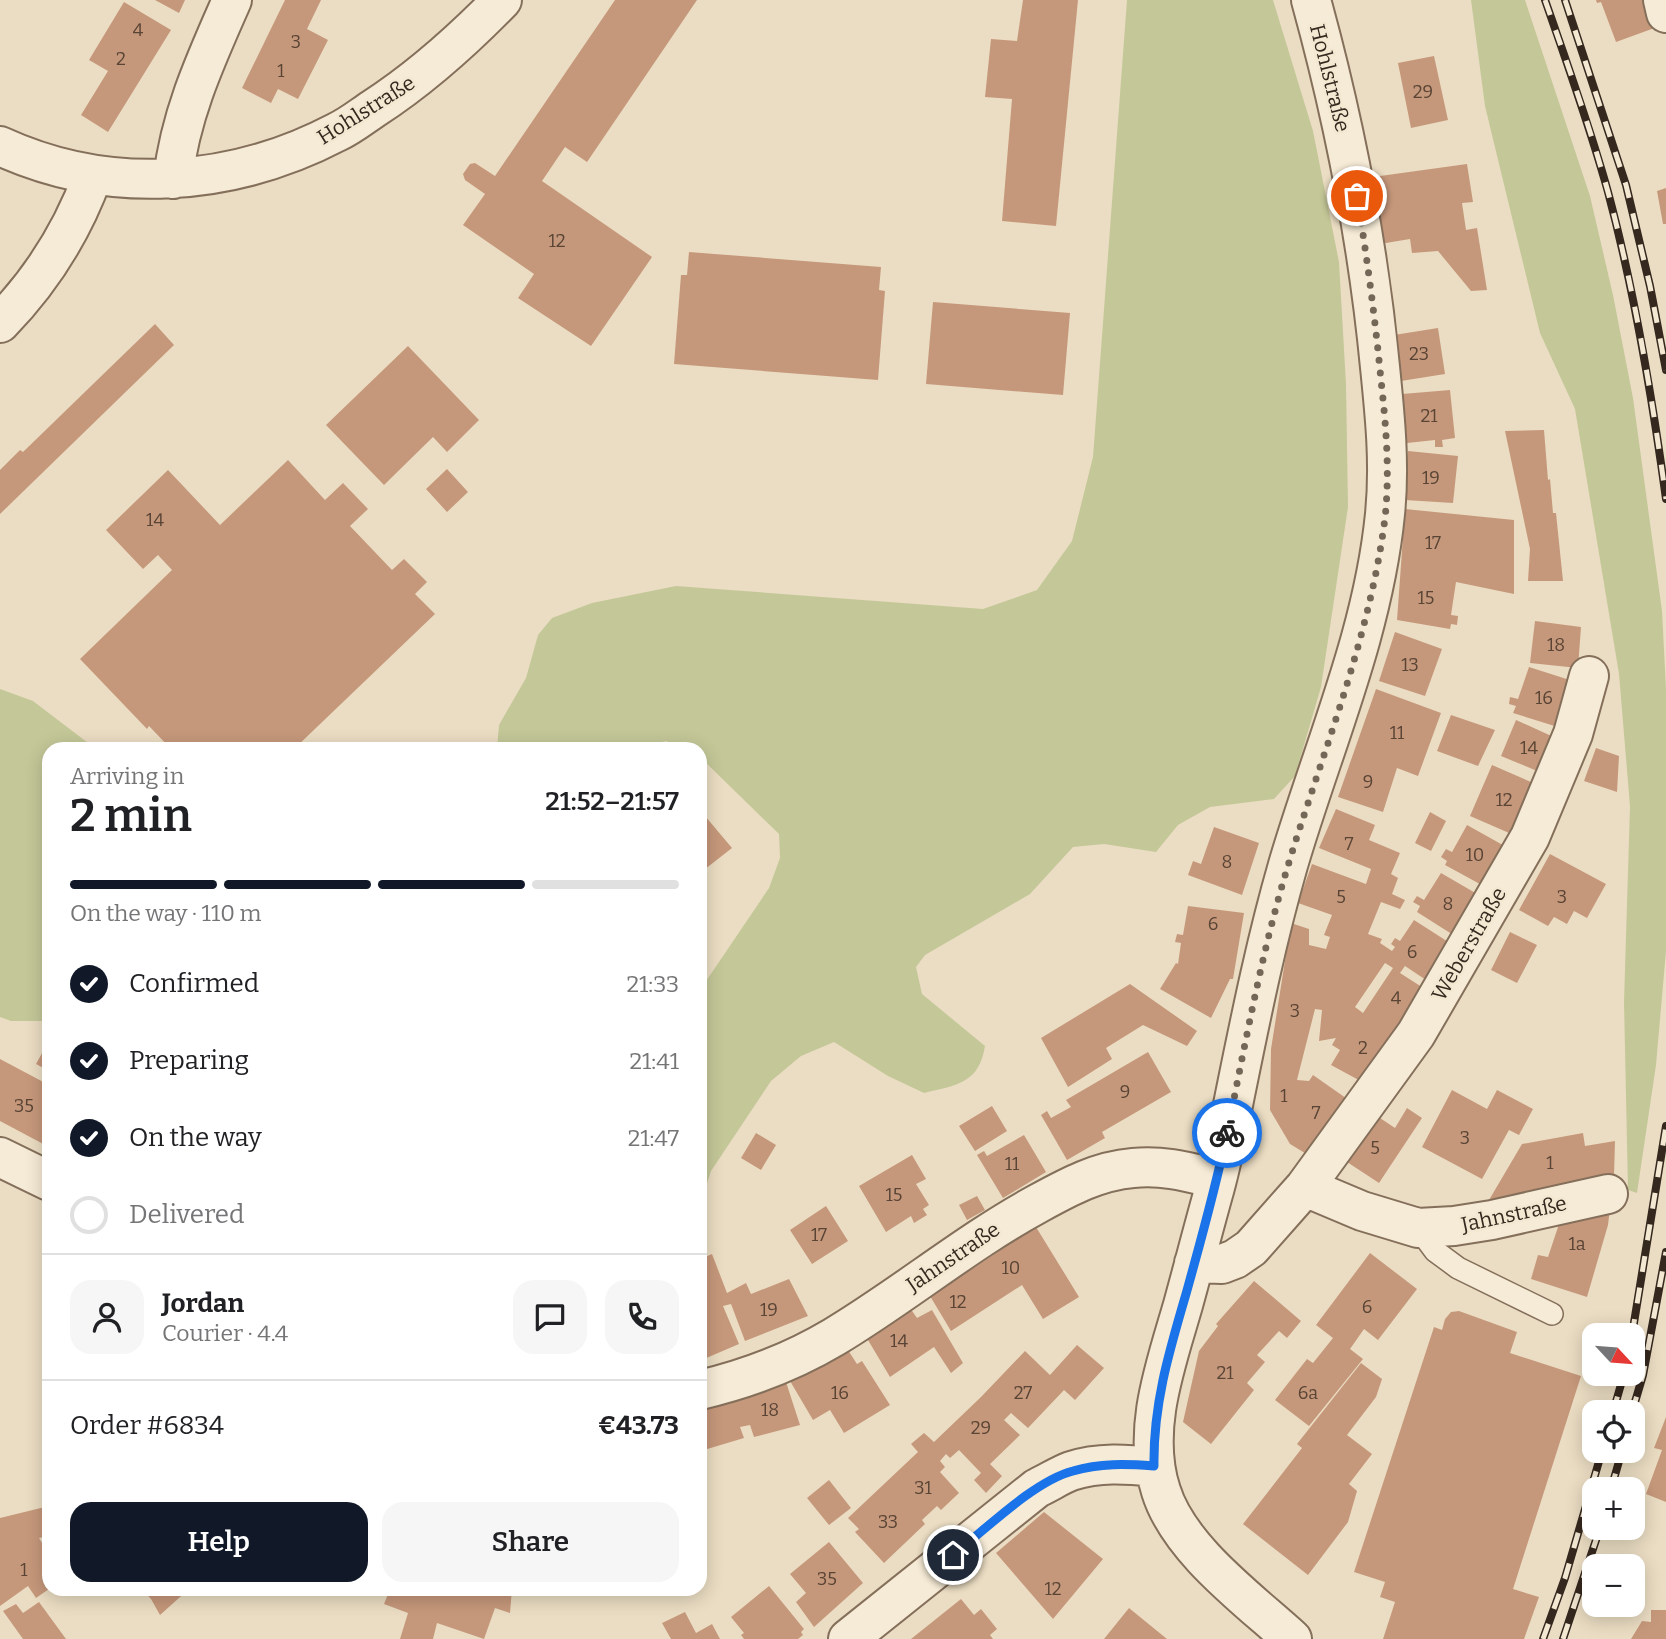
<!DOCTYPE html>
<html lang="en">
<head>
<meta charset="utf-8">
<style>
	body { margin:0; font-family:Bitter,serif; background:#f6f6f6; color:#202124; height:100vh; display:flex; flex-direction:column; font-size:26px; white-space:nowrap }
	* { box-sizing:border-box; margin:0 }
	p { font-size:23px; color:#757577 }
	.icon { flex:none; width:38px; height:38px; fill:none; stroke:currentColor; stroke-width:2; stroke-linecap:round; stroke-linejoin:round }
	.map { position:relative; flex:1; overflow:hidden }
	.panel { position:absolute; left:42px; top:742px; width:665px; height:854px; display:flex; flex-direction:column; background:#fff; border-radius:21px; box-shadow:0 4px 18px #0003 }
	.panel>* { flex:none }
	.needle { width:46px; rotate:116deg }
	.buttons { position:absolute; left:1582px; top:1323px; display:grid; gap:14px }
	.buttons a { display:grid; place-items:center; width:63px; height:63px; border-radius:14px; background:#fff; box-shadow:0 4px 18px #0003; font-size:35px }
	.pin { position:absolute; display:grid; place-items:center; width:60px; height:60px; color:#fff; margin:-30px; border:4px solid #fff; border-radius:50%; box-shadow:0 2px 7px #0007 }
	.courier { position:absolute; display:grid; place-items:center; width:70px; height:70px; margin:-35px; border:5px solid #1a73e8; border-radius:50%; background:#fff; color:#222; box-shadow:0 2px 9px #0007 }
	.summary em { font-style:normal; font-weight:600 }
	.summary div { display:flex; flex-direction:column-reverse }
	.summary { display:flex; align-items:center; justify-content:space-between; height:119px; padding:0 28px }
	h1 { font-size:46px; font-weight:600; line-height:52px }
	.bar { display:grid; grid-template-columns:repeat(4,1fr); gap:10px 7px; align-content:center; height:84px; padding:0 28px }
	.bar i { height:9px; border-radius:5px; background:#e0e0e0 }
	.bar .active { background:#111827 }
	.bar p { grid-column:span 4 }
	.line { display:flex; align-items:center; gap:18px; padding:0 28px; border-top:2px solid #e0e0e0 }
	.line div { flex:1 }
	.round { display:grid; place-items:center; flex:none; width:74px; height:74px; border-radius:21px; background:#f6f6f6 }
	ol { padding:0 28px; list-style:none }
	li { display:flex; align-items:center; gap:21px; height:77px }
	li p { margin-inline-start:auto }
	li .icon { padding:7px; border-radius:50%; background:#111827; color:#fff; stroke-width:4 }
	li:last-child { color:#757577 }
	li i { width:38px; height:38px; border:4px solid #e0e0e0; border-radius:50% }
	.primary-button { display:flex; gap:14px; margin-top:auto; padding:14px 28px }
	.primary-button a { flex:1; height:80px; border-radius:21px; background:#111827; color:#fff; font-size:28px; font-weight:600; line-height:80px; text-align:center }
	.primary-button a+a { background:#f6f6f6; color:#202124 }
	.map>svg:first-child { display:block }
	.green { fill:#c4c898 }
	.building { fill:#c6987b; fill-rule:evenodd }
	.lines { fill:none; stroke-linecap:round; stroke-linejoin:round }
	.lane-casing { stroke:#846f5b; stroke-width:24 }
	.street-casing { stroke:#846f5b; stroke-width:42 }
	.lane { stroke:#f6ebd6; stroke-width:21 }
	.street { stroke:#f6ebd6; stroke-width:38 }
	.rail-casing { stroke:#35281e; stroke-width:8 }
	.rail { stroke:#f3e8d2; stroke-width:5; stroke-dasharray:16; stroke-linecap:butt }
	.done { stroke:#756758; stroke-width:7; stroke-dasharray:0 12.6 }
	.route { stroke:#1a73e8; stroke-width:9 }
	.labels { text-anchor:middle; stroke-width:5; stroke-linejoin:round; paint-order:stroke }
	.number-label { font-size:18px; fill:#594435 }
	.street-label { font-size:21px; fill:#35281e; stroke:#f3e8d2 }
</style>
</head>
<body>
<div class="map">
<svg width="1666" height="1639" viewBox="0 0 1666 1639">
	<rect width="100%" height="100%" fill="#ebddc3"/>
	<!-- green -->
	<path class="green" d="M1127,0H1273L1313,131L1339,262L1346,384L1348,507L1321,687L1295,776L1274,799L1210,807L1178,825L1156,852L1104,844L1073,847L1030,894L925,955L916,967L922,994L985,1046C979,1084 956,1085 924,1093L888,1076L834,1042L801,1056L771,1081L711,1171L700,1206V990L769,888L780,858L779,834L700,757V749H683L666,741L637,749H497L499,725L526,678L538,635L552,618L592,603L676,586L983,609L1037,590L1072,541L1093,457Z
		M1471,0H1525L1590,196L1613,295L1633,398L1662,611L1666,689V951L1656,1065L1637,1193L1628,1190L1624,1002L1630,806L1619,674L1575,409L1540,333L1485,106Z
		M0,689L33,701L96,749H49V1021H11L0,1017Z"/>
	<!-- building -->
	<path class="building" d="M155,0H185L179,13Z
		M285,0H321L307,29L328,40L298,99L278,89L271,103L242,88Z
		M615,0H697L587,162L565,147L542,181L652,257L591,346L518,298L534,274L463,225L485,194L465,180L463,174L470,164L475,163L495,176Z
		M1023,0H1078L1056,226L1002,221L1012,99L985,97L991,39L1017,41Z
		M1596,0H1650L1660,26L1616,42L1601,2L1597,3Z
		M124,2L171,30L108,132L81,115L108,71L89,60Z
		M1434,56L1448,120L1411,128L1398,63Z
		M1467,164L1473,202L1462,203L1466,230L1477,228L1487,290L1471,291L1438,251L1412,253L1410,239L1380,244L1373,193L1382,192L1380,176Z
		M1666,188V224H1663L1657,191Z
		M689,252L881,267L879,290L885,291L878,380L674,364L681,275H687Z
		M933,302L1070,313L1063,395L926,384Z
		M155,324L174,345L0,514V470L20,450L23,452Z
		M1438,328L1445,374L1401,381L1394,335Z
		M408,346L479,420L447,452L433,437L384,485L326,425Z
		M1450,390L1455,438L1442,440L1443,447H1435V440L1407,443L1402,394Z
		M1544,430L1548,480L1550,479L1553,513H1556L1563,581H1528L1530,549L1505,431Z
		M1408,451L1458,456L1453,503L1405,500Z
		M288,460L325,500L343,483L368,509L350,526L392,570L404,559L427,582L415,594L435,614L294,749H171L149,726L147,729L80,659L172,570L158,555L143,569L106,530L168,470L220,525Z
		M447,469L468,492L447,512L426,489Z
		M1405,509L1514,520V594L1456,582L1451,615L1458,616L1457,625L1451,624L1450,629L1397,620Z
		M1535,621L1581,627L1578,668L1530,663Z
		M1395,632L1442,649L1425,696L1379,681Z
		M1529,667L1576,682L1561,728L1513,713L1516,706L1509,704L1510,697L1518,699Z
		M1376,689L1441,713L1418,776L1397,768L1383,812L1338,797Z
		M1451,715L1495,730L1478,766L1437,751Z
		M1516,720L1558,739L1542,773L1501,756Z
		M1596,748L1619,756L1617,792L1584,781Z
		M1492,765L1538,785L1516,836L1470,816Z
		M1336,809L1375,825L1369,840L1400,853L1391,874L1398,878L1392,894L1405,900L1400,909L1381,902L1368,934L1382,939L1380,943L1392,951L1395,947L1391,944L1395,938L1400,941L1414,920L1453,945L1429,982L1405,966L1400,973L1425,989L1366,1084L1331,1065L1340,1050L1332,1045L1336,1038L1319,1041L1322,1010L1315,1009L1297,1080L1309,1081L1313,1075L1353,1103L1313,1158L1290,1144L1270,1110L1271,1049L1291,923L1309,929V945L1326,949L1330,937L1324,935L1332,915L1298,903L1312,864L1366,884L1371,869L1319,848ZM1385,963L1393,968L1363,1013L1355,1007Z
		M700,810L732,848L700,873Z
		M1430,812L1446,821L1431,851L1415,843Z
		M1467,825L1510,849L1489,889L1445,865L1447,861L1441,857L1446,849L1452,852Z
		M1214,827L1259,843L1242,895L1188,875L1193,861L1201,864Z
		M1550,854L1606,884L1587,918L1574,911L1567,924L1554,917L1548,926L1519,910Z
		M1441,873L1484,898L1458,938L1417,912L1420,906L1413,902L1417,896L1424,900Z
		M1188,906L1244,913L1233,979H1230L1211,1018L1160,989L1176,963L1178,964L1181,943L1175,942L1177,934L1183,935Z
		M1510,932L1537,945L1517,983L1491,970Z
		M1130,984L1197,1031L1187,1046L1143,1025L1106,1048L1112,1059L1068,1087L1041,1038Z
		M46,1046L49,1047V1071L36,1064Z
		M1148,1052L1171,1092L1102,1132L1105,1138L1067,1160L1041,1115L1047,1111L1051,1118L1071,1107L1066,1100Z
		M0,1059L49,1085V1142L47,1146L0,1121Z
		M1452,1090L1487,1109L1497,1090L1533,1109L1519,1135L1509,1130L1482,1179L1422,1147Z
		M992,1106L1007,1131L975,1151L959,1126Z
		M1407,1108L1422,1118L1379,1183L1341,1158L1371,1112L1395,1128Z
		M756,1133L776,1145L761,1170L741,1158Z
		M1583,1133L1585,1146L1615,1141L1614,1176L1489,1200L1522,1144Z
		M1024,1135L1046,1172L1003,1198L977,1155L984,1151L987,1156Z
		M912,1155L926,1179L916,1184L929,1205L923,1209L927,1215L914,1223L911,1216L886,1232L859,1186Z
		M977,1196L985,1210L967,1220L959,1205Z
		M1611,1200L1608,1225L1587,1297L1531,1279L1538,1255L1548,1257L1563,1212Z
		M826,1206L848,1241L812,1264L790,1230Z
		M1036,1227L1079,1297L1043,1319L1022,1285L951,1331L930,1296Z
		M1370,1253L1417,1289L1378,1340L1364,1329L1350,1349L1363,1359L1309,1426L1275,1400L1307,1359L1313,1363L1333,1338L1316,1325Z
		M712,1254L727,1293L746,1283L751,1294L789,1279L808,1316L745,1341L731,1304L723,1306L739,1344L704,1359L700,1349L702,1315L700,1259Z
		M1254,1281L1301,1321L1287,1338L1279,1331L1257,1355L1265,1362L1247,1383L1254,1390L1211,1444L1183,1422L1199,1351L1218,1326L1216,1324Z
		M910,1308L917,1318L932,1310L963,1363L951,1373L934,1347L890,1377L865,1335Z
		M1459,1311L1517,1332L1510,1353L1581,1376L1513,1589L1539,1597L1524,1639H1383L1395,1602L1380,1597L1385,1582L1354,1572L1434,1327L1442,1330L1445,1319L1451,1312Z
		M1077,1345L1104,1368L1075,1400L1064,1390L1028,1428L1011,1413L1004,1420L1020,1435L990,1464L1002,1476L986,1493L974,1480L981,1473L959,1450L950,1458L946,1454L940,1461L945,1467L940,1472L959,1493L941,1510L937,1506L922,1520L925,1524L884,1563L855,1532L859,1529L848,1518L918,1452L911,1444L924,1433L934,1442L981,1397L1025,1351L1050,1375Z
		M846,1347L857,1364L862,1361L890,1405L844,1433L830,1410L813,1420L790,1381Z
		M1361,1363L1382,1379L1376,1397L1347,1435L1372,1454L1349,1484L1357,1491L1348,1522L1308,1575L1243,1524L1302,1448L1297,1444Z
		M786,1382L800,1425L754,1437L750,1425L740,1427L744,1438L704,1450L707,1459L700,1461V1406Z
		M1666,1417V1502L1646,1494L1662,1450L1654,1448Z
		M829,1480L851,1508L829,1525L807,1498Z
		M49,1506V1536L39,1538L49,1554V1589L36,1598L28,1586L0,1606V1518Z
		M1044,1512L1103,1559L1053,1619L996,1553Z
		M829,1542L863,1583L814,1627L796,1602L806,1593L790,1574Z
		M769,1586L804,1629L801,1632L803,1635L798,1639H744L741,1635L744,1633L731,1617Z
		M142,1589H189L160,1615L151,1599Z
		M390,1589H512L510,1613L495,1608L484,1639L437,1623L433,1639H400L408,1613L384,1604Z
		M961,1599L974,1615L981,1609L997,1629L990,1635L993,1639H911Z
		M39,1602L66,1639H23L3,1611L16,1604L23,1613Z
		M1129,1608L1167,1639H1104Z
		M1651,1610H1666V1639H1631L1642,1621L1651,1622Z
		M685,1612L696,1633L712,1624L720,1639H671L662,1623Z"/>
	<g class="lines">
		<defs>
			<path id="lane" d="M1418,1228L1435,1251L1458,1268L1552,1314"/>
			<path id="street" d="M1663,0L1666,13
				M0,146C109,196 232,187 337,132C350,126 361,117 373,109C421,78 462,41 502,0
				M173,179C180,115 206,59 232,0
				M0,323C41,281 73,230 93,175
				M0,1157L49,1181
				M1305,1187L1362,1211L1418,1228L1454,1226L1492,1220L1608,1194
				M1194,1263L1222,1264L1235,1259L1251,1248L1305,1187L1416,1034L1530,837L1573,734L1589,676
				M700,1390C747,1379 792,1362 834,1337C904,1295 967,1242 1039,1203C1070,1186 1098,1171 1133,1168C1164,1165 1188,1172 1217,1179
				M848,1639L1037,1488C1048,1483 1060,1475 1071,1471C1099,1462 1126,1464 1154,1467
				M1292,1639C1248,1599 1179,1549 1161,1491C1141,1430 1166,1364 1183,1305C1194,1265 1204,1226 1215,1187C1224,1154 1230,1119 1237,1085C1252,1011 1267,938 1288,865C1322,749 1373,636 1385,514C1390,464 1385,416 1380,367C1368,242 1344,120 1311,0"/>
		</defs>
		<!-- lane casing -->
		<use href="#lane" class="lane-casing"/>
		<!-- street casing -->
		<use href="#street" class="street-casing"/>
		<!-- lane -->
		<use href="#lane" class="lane"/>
		<!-- street -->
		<use href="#street" class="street"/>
		<defs>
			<path id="rail" d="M1545,0C1567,63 1590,127 1608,192C1635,293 1652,396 1666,499
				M1565,0L1626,185L1650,286L1666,370
				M1632,1335L1666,1126
				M1613,1412L1624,1374
				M1632,1412L1643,1375L1666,1252
				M1611,1489L1622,1451
				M1543,1639L1565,1578L1602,1451
				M1563,1639L1600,1528"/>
		</defs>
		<!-- rail casing -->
		<use href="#rail" class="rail-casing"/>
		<!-- rail -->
		<use href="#rail" class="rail"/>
	</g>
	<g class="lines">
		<!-- done -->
		<path class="done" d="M1227,1133C1246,1041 1262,949 1290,859C1325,746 1370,636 1385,518C1390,471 1386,426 1381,380C1375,318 1367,257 1357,196"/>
		<!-- route -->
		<path class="route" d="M953,1555C985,1530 1034,1481 1073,1471C1100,1463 1126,1464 1154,1466C1153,1405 1169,1352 1186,1294C1201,1240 1216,1187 1227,1133"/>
	</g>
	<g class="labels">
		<!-- number labels -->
		<g class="number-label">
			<text x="138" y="36">4</text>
			<text x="296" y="48">3</text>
			<text x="121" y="65">2</text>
			<text x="281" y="77">1</text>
			<text x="1423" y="98">29</text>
			<text x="557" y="247">12</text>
			<text x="1419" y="360">23</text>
			<text x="1429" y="422">21</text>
			<text x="1431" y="484">19</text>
			<text x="155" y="526">14</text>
			<text x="1433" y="549">17</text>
			<text x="1426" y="604">15</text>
			<text x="1556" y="651">18</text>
			<text x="1410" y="671">13</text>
			<text x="1544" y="704">16</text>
			<text x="1397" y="739">11</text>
			<text x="1529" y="754">14</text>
			<text x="1368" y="788">9</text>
			<text x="1504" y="806">12</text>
			<text x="1349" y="850">7</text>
			<text x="1475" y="861">10</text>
			<text x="1227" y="868">8</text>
			<text x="1341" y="903">5</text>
			<text x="1562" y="903">3</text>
			<text x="1448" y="910">8</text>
			<text x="1213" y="930">6</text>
			<text x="1412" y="958">6</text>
			<text x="1396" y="1004">4</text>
			<text x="1295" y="1017">3</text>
			<text x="1363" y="1054">2</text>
			<text x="1125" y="1098">9</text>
			<text x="1284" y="1102">1</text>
			<text x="24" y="1112">35</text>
			<text x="1316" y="1119">7</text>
			<text x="1465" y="1144">3</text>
			<text x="1375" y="1154">5</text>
			<text x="1550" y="1169">1</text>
			<text x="1012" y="1170">11</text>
			<text x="894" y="1201">15</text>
			<text x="819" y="1241">17</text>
			<text x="1577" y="1250">1a</text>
			<text x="1011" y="1274">10</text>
			<text x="958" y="1308">12</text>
			<text x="1367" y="1313">6</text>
			<text x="769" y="1316">19</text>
			<text x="899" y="1347">14</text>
			<text x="1225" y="1379">21</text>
			<text x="840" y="1399">16</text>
			<text x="1023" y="1399">27</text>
			<text x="1308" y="1399">6a</text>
			<text x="770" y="1416">18</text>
			<text x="981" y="1434">29</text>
			<text x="923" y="1494">31</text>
			<text x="888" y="1528">33</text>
			<text x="24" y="1576">1</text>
			<text x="827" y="1585">35</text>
			<text x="1053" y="1595">12</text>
		</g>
		<!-- street labels -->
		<g class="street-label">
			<text transform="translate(1330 78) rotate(76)" y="7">Hohlstraße</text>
			<text transform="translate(366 110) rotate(-32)" y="7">Hohlstraße</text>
			<text transform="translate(1469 944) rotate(-60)" y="7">Weberstraße</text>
			<text transform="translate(1514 1214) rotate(-12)" y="7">Jahnstraße</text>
			<text transform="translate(953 1257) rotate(-34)" y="7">Jahnstraße</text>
		</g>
	</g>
</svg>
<div class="buttons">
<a><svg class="needle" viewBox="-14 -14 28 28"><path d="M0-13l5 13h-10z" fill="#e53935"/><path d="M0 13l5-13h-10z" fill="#757577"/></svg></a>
<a><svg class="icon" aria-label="locate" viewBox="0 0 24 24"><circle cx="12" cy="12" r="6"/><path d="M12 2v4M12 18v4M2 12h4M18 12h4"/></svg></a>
<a>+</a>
<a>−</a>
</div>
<div class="pin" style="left:1357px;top:196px;background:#ea580c"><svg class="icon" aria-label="bag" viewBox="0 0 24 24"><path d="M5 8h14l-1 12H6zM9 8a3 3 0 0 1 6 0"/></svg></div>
<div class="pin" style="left:953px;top:1555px;background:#1f2937"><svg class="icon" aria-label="home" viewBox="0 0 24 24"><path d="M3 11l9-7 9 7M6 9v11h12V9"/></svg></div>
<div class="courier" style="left:1227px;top:1133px"><svg class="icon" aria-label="bike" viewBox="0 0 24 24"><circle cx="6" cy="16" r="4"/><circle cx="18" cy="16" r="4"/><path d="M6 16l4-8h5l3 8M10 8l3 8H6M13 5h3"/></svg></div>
<section class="panel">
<div class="summary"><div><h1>2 min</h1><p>Arriving in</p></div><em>21:52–21:57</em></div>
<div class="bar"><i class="active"></i><i class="active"></i><i class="active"></i><i></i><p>On the way · 110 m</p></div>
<ol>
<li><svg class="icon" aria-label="check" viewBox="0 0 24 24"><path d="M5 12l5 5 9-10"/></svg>Confirmed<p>21:33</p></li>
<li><svg class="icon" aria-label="check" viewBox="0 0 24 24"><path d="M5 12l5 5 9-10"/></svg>Preparing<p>21:41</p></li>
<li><svg class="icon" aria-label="check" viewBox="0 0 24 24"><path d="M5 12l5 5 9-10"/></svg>On the way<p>21:47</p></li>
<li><i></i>Delivered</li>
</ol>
<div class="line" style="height:126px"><a class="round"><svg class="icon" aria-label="person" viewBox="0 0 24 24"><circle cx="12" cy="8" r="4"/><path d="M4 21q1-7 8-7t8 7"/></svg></a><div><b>Jordan</b><p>Courier · 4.4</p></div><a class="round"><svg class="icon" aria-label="chat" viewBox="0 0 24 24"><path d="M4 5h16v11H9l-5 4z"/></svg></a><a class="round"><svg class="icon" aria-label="phone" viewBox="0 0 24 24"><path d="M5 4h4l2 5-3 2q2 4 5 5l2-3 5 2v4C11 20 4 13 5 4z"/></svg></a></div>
<div class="line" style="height:91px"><div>Order #6834</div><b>€43.73</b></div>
<div class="primary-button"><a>Help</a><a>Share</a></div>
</section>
</div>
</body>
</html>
